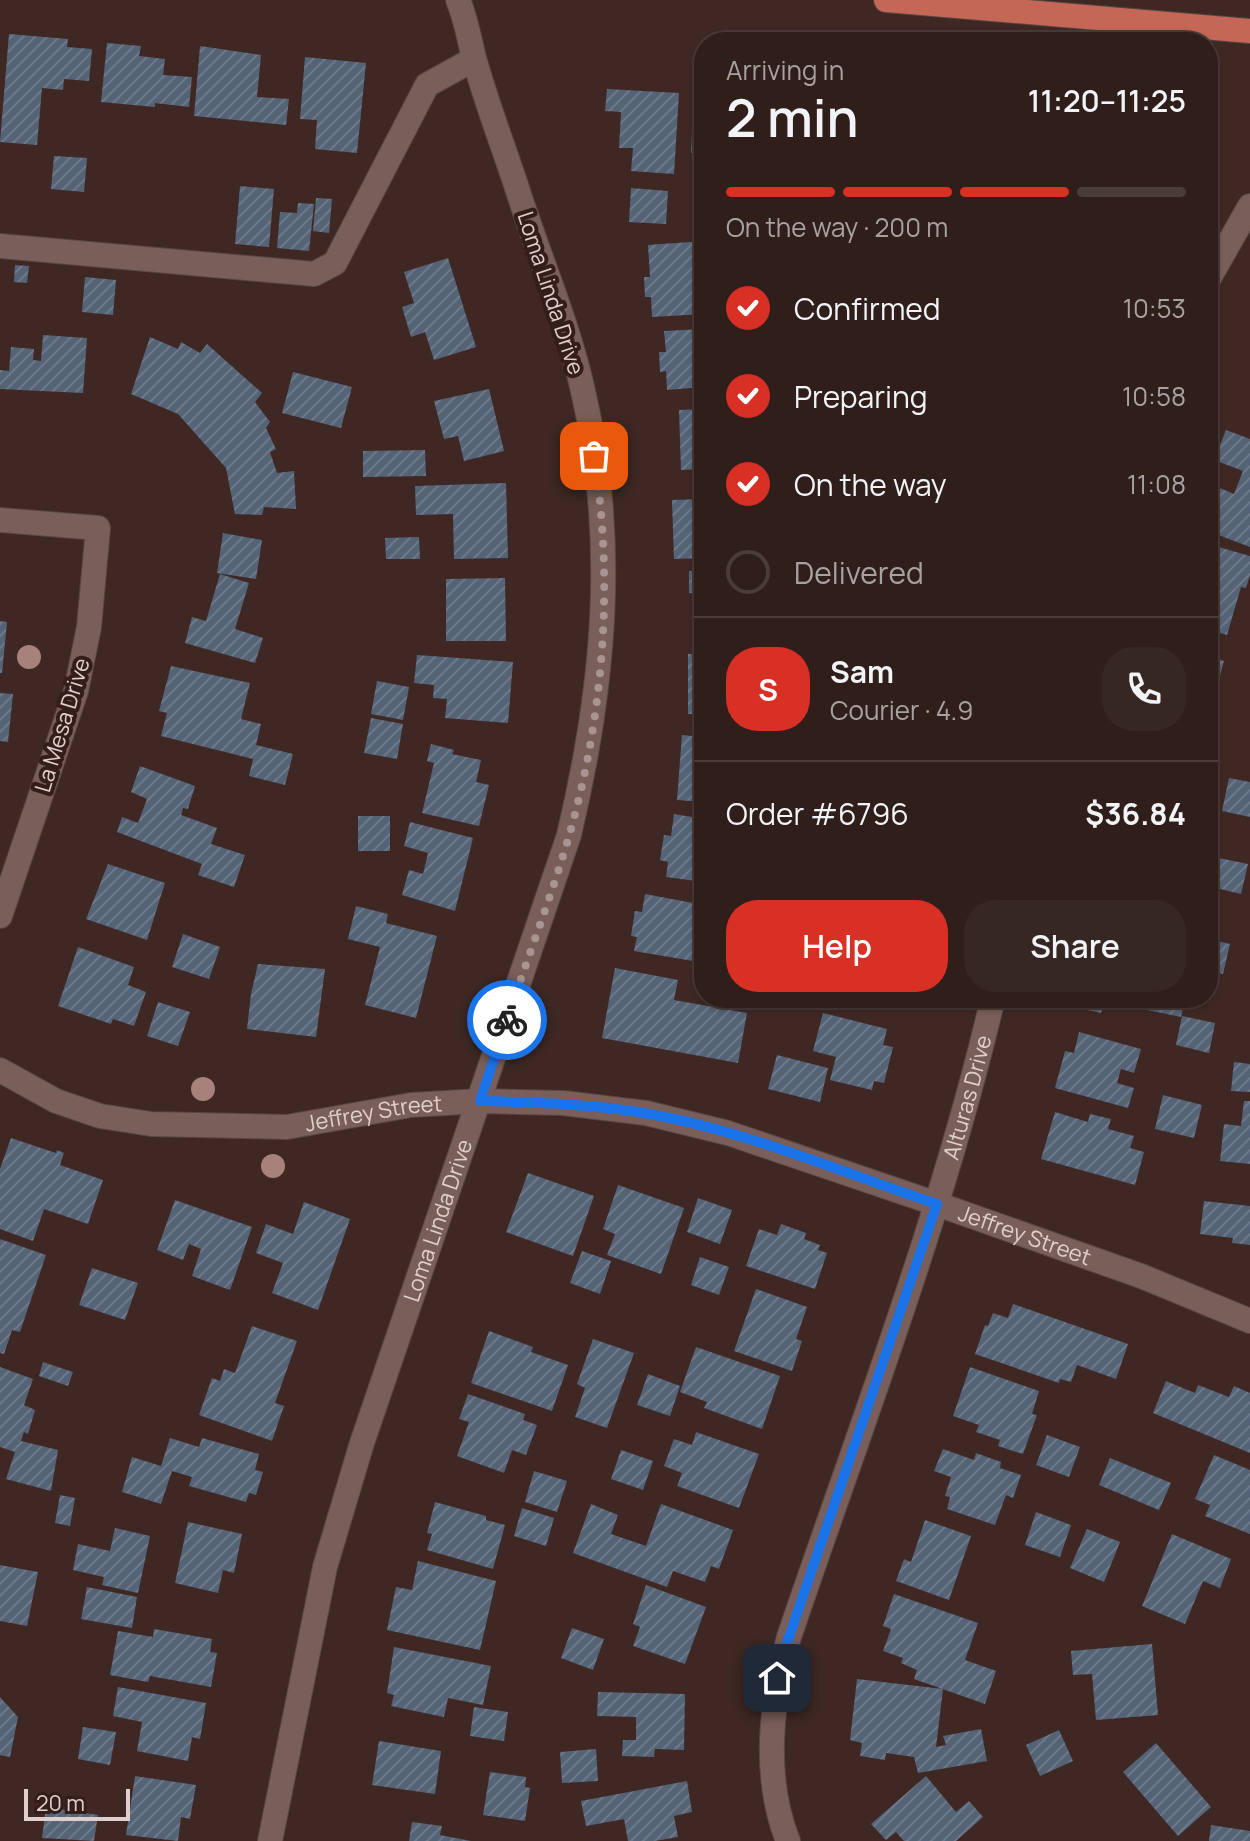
<!DOCTYPE html>
<html lang="en">
<head>
<meta charset="utf-8">
<style>
	body { margin:0; font-family:Manrope,sans-serif; background:#372723; color:#f1f3f6; height:100vh; display:flex; flex-direction:column; font-size:30px; white-space:nowrap }
	* { box-sizing:border-box; margin:0 }
	p { font-size:26px; color:#a7a2a2 }
	.icon { flex:none; width:44px; height:44px; fill:none; stroke:currentColor; stroke-width:2; stroke-linecap:round; stroke-linejoin:round }
	.map { position:relative; flex:1; overflow:hidden }
	.panel { position:absolute; left:694px; top:32px; width:524px; height:976px; display:flex; flex-direction:column; background:#2f1e1a; border-radius:32px; box-shadow:0 2px 6px #0004,0 0 0 2px #4a3c39 }
	.panel>* { flex:none }
	.scale { position:absolute; left:24px; bottom:20px; width:106px; box-sizing:border-box; padding-left:8px; border:4px solid #e0d0cd; border-top:0; font-size:22px; line-height:28px; white-space:nowrap; color:#e0d0cd; -webkit-text-stroke:6px #351e1a; paint-order:stroke }
	.pin { position:absolute; display:grid; place-items:center; width:68px; height:68px; color:#fff; margin:-34px; border-radius:16px; box-shadow:0 4px 12px #0006 }
	.courier { position:absolute; display:grid; place-items:center; width:80px; height:80px; margin:-40px; border:6px solid #1a73e8; border-radius:50%; background:#fff; color:#222; box-shadow:0 2px 10px #0007 }
	.overview em { font-style:normal; font-weight:600 }
	.overview div { display:flex; flex-direction:column-reverse }
	.overview { display:flex; align-items:center; justify-content:space-between; height:136px; padding:0 32px }
	h1 { font-size:52px; font-weight:600; line-height:60px }
	.bar { display:grid; grid-template-columns:repeat(4,1fr); gap:12px 8px; align-content:center; height:96px; padding:0 32px }
	.bar i { height:10px; border-radius:6px; background:#4a3c39 }
	.bar .current { background:#d93025 }
	.bar p { grid-column:span 4 }
	.line { display:flex; align-items:center; gap:20px; padding:0 32px; border-top:2px solid #4a3c39 }
	.line div { flex:1 }
	.round { display:grid; place-items:center; flex:none; width:84px; height:84px; border-radius:32px; background:#372723 }
	ol { padding:0 32px; list-style:none }
	li { display:flex; align-items:center; gap:24px; height:88px }
	li p { margin-inline-start:auto }
	li .icon { padding:8px; border-radius:50%; background:#d93025; color:#fff; stroke-width:4 }
	li:last-child { color:#a7a2a2 }
	li i { width:44px; height:44px; border:4px solid #4a3c39; border-radius:50% }
	.cta { display:flex; gap:16px; margin-top:auto; padding:16px 32px }
	.cta a { flex:1; height:92px; border-radius:32px; background:#d93025; color:#fff; font-size:32px; font-weight:600; line-height:92px; text-align:center }
	.cta a+a { background:#372723; color:#f1f3f6 }
	.map>svg:first-child { display:block }
	.building { fill:url(#building-hatch) }
	.lines { fill:none; stroke-linecap:round; stroke-linejoin:round }
	.minor-casing { stroke:#594642; stroke-width:26 }
	.major-casing { stroke:#594642; stroke-width:26 }
	.minor { stroke:#795e59; stroke-width:24 }
	.major { stroke:#c56757; stroke-width:24 }
	.tree { fill:#a6827a }
	.done { stroke:#a89592; stroke-width:8; stroke-dasharray:0 14.4 }
	.route { stroke:#1a73e8; stroke-width:10 }
	.labels { text-anchor:middle; stroke-width:8; stroke-linejoin:round; paint-order:stroke }
	.street-label { font-size:22px; fill:#e0d0cd; stroke:#351e1a }
</style>
</head>
<body>
<div class="map">
<svg width="1250" height="1841" viewBox="0 0 1250 1841">
	<defs>
		<pattern id="building-hatch" width="6" height="6" patternUnits="userSpaceOnUse" patternTransform="scale(2)"><rect width="6" height="6" fill="#556377"/><path d="M-1 1l2-2M0 6l6-6M5 7l2-2" fill="none" stroke="#6d7889"/></pattern>
	</defs>
	<rect width="100%" height="100%" fill="#3f2823"/>
	<!-- building -->
	<path class="building" d="M9,34L68,39L67,47L92,49L89,81L64,79L63,90L42,88L37,145L0,142Z
		M107,43L141,46L139,56L165,59L163,75L192,77L189,107L155,103V107L101,102Z
		M200,46L261,55L257,97L289,99L286,125L194,116Z
		M305,57L366,63L357,153L315,149L317,120L300,119Z
		M607,89L679,93L674,174L631,171L633,148H619L621,112L605,111Z
		M694,96H704V154L691,153Z
		M54,156L87,158L84,192L51,189Z
		M240,186L274,189L269,247L235,244Z
		M631,188L668,191L666,224L629,222Z
		M316,198L332,199L329,233L313,231Z
		M298,203L314,204L309,251L277,248L280,212L297,213Z
		M704,241V314L652,317L651,297H645L644,277H650L648,245Z
		M448,258L476,347L434,360L425,332L411,337L402,307L414,303L404,272Z
		M15,265L29,266L27,283L14,282Z
		M85,277L116,280L113,315L82,312Z
		M704,329V387L667,390L666,371L660,372L659,352H666L664,331Z
		M43,335L87,338L83,393L0,389V370L9,371L11,347L34,349L33,360L41,361Z
		M150,337L178,349L181,342L200,353L207,344L262,393L255,402L270,422L266,428L276,449L270,452L277,473L294,471L296,509L264,507L262,515L235,514L226,468L178,414L131,394Z
		M293,372L352,387L341,428L282,413Z
		M489,389L504,451L464,461L458,436L444,439L434,401Z
		M704,409V469L681,470L679,410Z
		M1226,430L1250,439V547L1208,531V483L1234,494L1243,471L1214,460Z
		M425,450L426,476L363,477V451Z
		M506,483L508,558L454,559L453,514L416,515L415,486Z
		M704,499V558L674,559L672,500Z
		M223,533L262,540L256,579L217,573Z
		M419,537L420,559H386L385,538Z
		M1208,544L1250,556V575L1246,588L1241,587L1227,635L1208,629Z
		M689,571H704V593H689Z
		M220,574L249,583L235,629L263,638L255,663L185,643L192,617L206,621Z
		M505,578L506,641H446V579Z
		M0,621L7,622L2,673H0Z
		M688,654L704,655V714H688Z
		M417,655L513,662L508,723L445,718L447,699L433,698L434,685L414,683Z
		M1208,656L1224,661L1209,716H1208Z
		M171,666L250,683L241,719L261,724L256,745L293,754L285,785L249,776L253,759L161,736L167,713L159,711Z
		M377,681L409,687L403,720L371,714Z
		M0,693L13,694L8,742L0,741Z
		M371,718L403,724L397,759L364,753Z
		M682,735L704,737V802L677,800Z
		M431,744L454,750L452,754L481,760L476,782L489,785L479,826L422,813L434,763L427,761Z
		M140,766L195,786L188,809L183,808L181,815L217,828L211,844L245,855L234,887L198,875L202,864L117,832L122,817L138,823L147,799L131,792Z
		M1229,778L1250,782V817L1222,811Z
		M674,814L704,819V882L666,877L668,862L660,860L664,835L671,836Z
		M358,816H390V851H358Z
		M410,822L473,838L455,911L402,895L409,870L423,874L428,853L404,846Z
		M1219,858L1248,864L1241,894L1212,887Z
		M108,864L165,883L147,940L86,919Z
		M645,894L704,905L693,961L634,951L637,937L631,936L635,911L642,912Z
		M356,906L388,914L386,923L437,936L416,1018L365,1005L380,947L348,939Z
		M183,934L220,947L209,979L172,967Z
		M1208,939L1230,944L1223,974L1208,971Z
		M78,947L134,967L128,985L146,992L134,1026L113,1019L111,1024L58,1006Z
		M258,964L325,969L316,1037L247,1029L251,994Z
		M615,968L678,980L674,1000L747,1013L738,1063L602,1038Z
		M1081,998H1185L1181,1017L1104,1001L1101,1013L1079,1008Z
		M158,1002L190,1012L178,1046L147,1036Z
		M823,1013L887,1029L883,1045L893,1047L884,1083L874,1081L872,1090L830,1080L836,1057L813,1051Z
		M1182,1016L1215,1023L1209,1053L1176,1045Z
		M1079,1032L1141,1049L1134,1073L1121,1069L1117,1083L1134,1088L1128,1108L1055,1088L1065,1051L1074,1053Z
		M777,1055L828,1068L820,1102L768,1089Z
		M1234,1062L1250,1064V1092L1231,1091Z
		M1163,1095L1202,1105L1194,1138L1155,1129Z
		M1244,1101H1250V1164L1220,1161L1224,1124L1241,1126Z
		M1055,1112L1088,1122L1090,1114L1111,1119L1108,1129L1134,1136L1130,1148L1144,1152L1135,1185L1041,1159Z
		M11,1138L56,1153L57,1150L64,1153L60,1165L103,1180L88,1224L44,1209L33,1241L0,1229V1169Z
		M528,1173L594,1196L573,1256L506,1232Z
		M618,1185L684,1208L661,1274L607,1255L615,1234L603,1229Z
		M698,1198L732,1210L720,1244L687,1232Z
		M175,1200L252,1227L230,1290L192,1276L201,1249L189,1244L183,1260L157,1250Z
		M1204,1201L1250,1206V1245L1232,1243L1233,1238L1200,1234Z
		M304,1202L350,1219L318,1310L272,1293L283,1263L256,1253L266,1224L293,1234Z
		M781,1224L806,1233L804,1239L820,1245L818,1250L827,1253L815,1289L746,1266L759,1229L777,1235Z
		M0,1239L46,1255L20,1332L12,1330L4,1354L0,1353Z
		M582,1251L611,1261L600,1294L570,1283Z
		M700,1257L729,1267L719,1295L691,1285Z
		M92,1268L138,1283L125,1320L79,1305Z
		M756,1289L807,1307L796,1339L802,1341L792,1371L734,1351Z
		M1013,1304L1128,1344L1116,1379L1077,1365L1071,1382L1060,1379L1059,1383L975,1354L985,1325L988,1326L993,1313L1008,1318Z
		M252,1326L297,1341L275,1403L284,1406L272,1441L199,1415L212,1378L220,1381L224,1369L235,1373Z
		M489,1331L533,1347L531,1352L568,1365L552,1411L471,1383Z
		M593,1339L634,1353L607,1428L575,1417L585,1388L577,1384Z
		M696,1347L780,1376L762,1429L704,1408L707,1402L680,1392Z
		M43,1362L73,1372L68,1386L39,1376Z
		M0,1367L33,1379L24,1405L35,1410L28,1434L24,1432L21,1441L58,1450L51,1491L6,1479L15,1452L0,1447Z
		M970,1367L1039,1391L1032,1414L1037,1415L1023,1454L998,1446L1000,1440L976,1432L979,1425L953,1416Z
		M648,1374L680,1386L670,1416L637,1405Z
		M1166,1381L1195,1393L1198,1385L1229,1397L1234,1386L1250,1393V1453L1153,1413Z
		M468,1394L525,1414L523,1420L537,1425L526,1455L512,1450L504,1473L457,1456L469,1422L459,1419Z
		M696,1432L759,1454L739,1508L677,1486L682,1473L664,1466L674,1439L692,1445Z
		M1047,1435L1080,1447L1069,1477L1036,1465Z
		M170,1438L199,1447L202,1438L259,1454L255,1470L263,1472L256,1495L249,1493L246,1502L189,1486L192,1477L172,1471L161,1504L122,1492L132,1457L161,1466Z
		M943,1449L974,1460L976,1453L1001,1462L1000,1468L1021,1475L1013,1498L1006,1495L995,1525L947,1509L950,1497L945,1496L951,1477L934,1471Z
		M621,1450L653,1461L643,1490L611,1479Z
		M1214,1455L1250,1470V1534L1205,1516L1210,1505L1195,1499Z
		M1110,1458L1171,1483L1159,1510L1099,1485Z
		M534,1471L567,1481L557,1512L525,1502Z
		M60,1495L75,1498L70,1526L55,1523Z
		M435,1502L486,1516V1520L505,1525L493,1569L427,1550L432,1534L427,1533Z
		M591,1504L618,1515L611,1534L646,1546L661,1504L733,1530L719,1569L711,1566L705,1582L673,1571L667,1587L573,1553Z
		M522,1508L554,1518L546,1546L514,1536Z
		M1036,1512L1071,1525L1060,1557L1025,1545Z
		M925,1520L971,1536L949,1600L896,1581L904,1559L911,1562Z
		M188,1522L242,1534L234,1573L223,1570L218,1593L175,1583Z
		M115,1528L150,1536L138,1593L102,1585L104,1577L73,1570L78,1544L110,1551Z
		M1087,1529L1120,1542L1104,1582L1070,1568Z
		M1172,1534L1231,1559L1220,1588L1203,1581L1185,1624L1142,1606Z
		M418,1561L496,1581L480,1650L387,1630L396,1587L412,1590Z
		M0,1565L38,1572L27,1626L0,1621Z
		M646,1585L706,1607L685,1664L633,1646L640,1627L633,1624Z
		M87,1587L137,1597L132,1628L81,1619Z
		M894,1594L978,1623L965,1660L996,1671L985,1704L914,1679L917,1670L901,1663L903,1658L883,1651L891,1629L883,1626Z
		M572,1628L604,1639L593,1670L561,1658Z
		M154,1629L212,1639L210,1652L217,1653L211,1687L150,1676L148,1682L110,1675L118,1631L153,1637Z
		M1152,1644L1158,1715L1096,1720L1092,1674L1073,1675L1071,1651Z
		M394,1647L491,1666L483,1705L448,1698L444,1717L391,1706L394,1695L387,1693Z
		M857,1679L943,1689L936,1747L946,1745L943,1736L981,1729L987,1761L918,1773L914,1757L886,1753L885,1760L860,1756L862,1743L850,1740Z
		M118,1687L206,1703L200,1739L192,1737L188,1761L137,1751L142,1722L113,1716Z
		M598,1692L685,1694L684,1750L655,1749L654,1757L622,1756L623,1740H636V1717L597,1716Z
		M0,1697L18,1717L10,1757L0,1755Z
		M474,1707L508,1712L504,1741L470,1736Z
		M83,1727L116,1732L110,1765L78,1759Z
		M1059,1730L1073,1761L1040,1776L1026,1745Z
		M379,1741L441,1751L435,1794L372,1785Z
		M1156,1743L1211,1807L1178,1836L1123,1772Z
		M596,1749L598,1781L562,1783L560,1752Z
		M490,1772L526,1777L525,1787L530,1788L525,1821L483,1815Z
		M135,1776L196,1785L190,1819L181,1817L178,1841L126,1835Z
		M926,1776L956,1812L969,1801L983,1817L956,1841H904L896,1832L886,1840L871,1824Z
		M687,1781L692,1812L674,1816L678,1837L655,1841H628L624,1819L586,1826L581,1801Z
		M46,1807L98,1815L94,1841L42,1838Z
		M412,1822L442,1826L440,1835L471,1841H409Z
		M1211,1825L1250,1831V1841H1209Z"/>
	<g class="lines">
		<defs>
			<g id="minor">
				<path d="M0,246L314,274L335,263L427,85L474,59"/>
				<path d="M1208,280L1250,206"/>
				<path d="M0,520L98,528L89,627L76,691L0,916"/>
				<path id="s1" d="M0,1070L56,1101L100,1116L151,1124L287,1127L411,1105L480,1101L563,1103L646,1113L728,1133L937,1204L1141,1276L1250,1321"/>
				<path id="s2" d="M270,1841L325,1567L361,1446L569,835C604,687 618,542 583,391C567,319 538,255 516,185C502,143 486,101 474,58C469,38 466,19 458,0"/>
				<path id="s3" d="M788,1841C762,1776 771,1702 789,1637C861,1425 942,1216 993,998"/>
			</g>
			<path id="major" d="M886,0L1250,31"/>
		</defs>
		<!-- minor casing -->
		<use href="#minor" class="minor-casing"/>
		<!-- major casing -->
		<use href="#major" class="major-casing"/>
		<!-- minor -->
		<use href="#minor" class="minor"/>
		<!-- major -->
		<use href="#major" class="major"/>
	</g>
	<!-- trees -->
	<g class="tree">
		<circle cx="29" cy="657" r="12"/>
		<circle cx="203" cy="1089" r="12"/>
		<circle cx="273" cy="1166" r="12"/>
	</g>
	<g class="lines">
		<!-- done -->
		<path class="done" d="M507,1020C527,959 551,898 569,836C604,715 614,580 594,456"/>
		<!-- route -->
		<path class="route" d="M507,1020L480,1101C535,1102 590,1104 644,1113C744,1130 841,1172 937,1204L789,1637L777,1678"/>
	</g>
	<g class="labels">
		<!-- street labels -->
		<g class="street-label">
			<text transform="translate(551 293) rotate(72)" y="8">Loma Linda Drive</text>
			<text transform="translate(62 725) rotate(-73)" y="8">La Mesa Drive</text>
			<text dy="8" stroke="none"><textPath href="#s3" startOffset="776">Alturas Drive</textPath></text>
			<text dy="8" stroke="none"><textPath href="#s1" startOffset="386">Jeffrey Street</textPath></text>
			<text dy="8" stroke="none"><textPath href="#s2" startOffset="644">Loma Linda Drive</textPath></text>
			<text dy="8" stroke="none"><textPath href="#s1" startOffset="1058">Jeffrey Street</textPath></text>
		</g>
	</g>
</svg>
<div class="scale">20 m</div>
<div class="pin" style="left:594px;top:456px;background:#ea580c"><svg class="icon" aria-label="bag" viewBox="0 0 24 24"><path d="M5 8h14l-1 12H6zM9 8a3 3 0 0 1 6 0"/></svg></div>
<div class="pin" style="left:777px;top:1678px;background:#1f2937"><svg class="icon" aria-label="home" viewBox="0 0 24 24"><path d="M3 11l9-7 9 7M6 9v11h12V9"/></svg></div>
<div class="courier" style="left:507px;top:1020px"><svg class="icon" aria-label="bike" viewBox="0 0 24 24"><circle cx="6" cy="16" r="4"/><circle cx="18" cy="16" r="4"/><path d="M6 16l4-8h5l3 8M10 8l3 8H6M13 5h3"/></svg></div>
<section class="panel">
<div class="overview"><div><h1>2 min</h1><p>Arriving in</p></div><em>11:20–11:25</em></div>
<div class="bar"><i class="current"></i><i class="current"></i><i class="current"></i><i></i><p>On the way · 200 m</p></div>
<ol>
<li><svg class="icon" aria-label="check" viewBox="0 0 24 24"><path d="M5 12l5 5 9-10"/></svg>Confirmed<p>10:53</p></li>
<li><svg class="icon" aria-label="check" viewBox="0 0 24 24"><path d="M5 12l5 5 9-10"/></svg>Preparing<p>10:58</p></li>
<li><svg class="icon" aria-label="check" viewBox="0 0 24 24"><path d="M5 12l5 5 9-10"/></svg>On the way<p>11:08</p></li>
<li><i></i>Delivered</li>
</ol>
<div class="line" style="height:144px"><b class="round" style="background:#d93025;color:#fff">S</b><div><b>Sam</b><p>Courier · 4.9</p></div><a class="round"><svg class="icon" aria-label="phone" viewBox="0 0 24 24"><path d="M5 4h4l2 5-3 2q2 4 5 5l2-3 5 2v4C11 20 4 13 5 4z"/></svg></a></div>
<div class="line" style="height:104px"><div>Order #6796</div><b>$36.84</b></div>
<div class="cta"><a>Help</a><a>Share</a></div>
</section>
</div>
</body>
</html>
